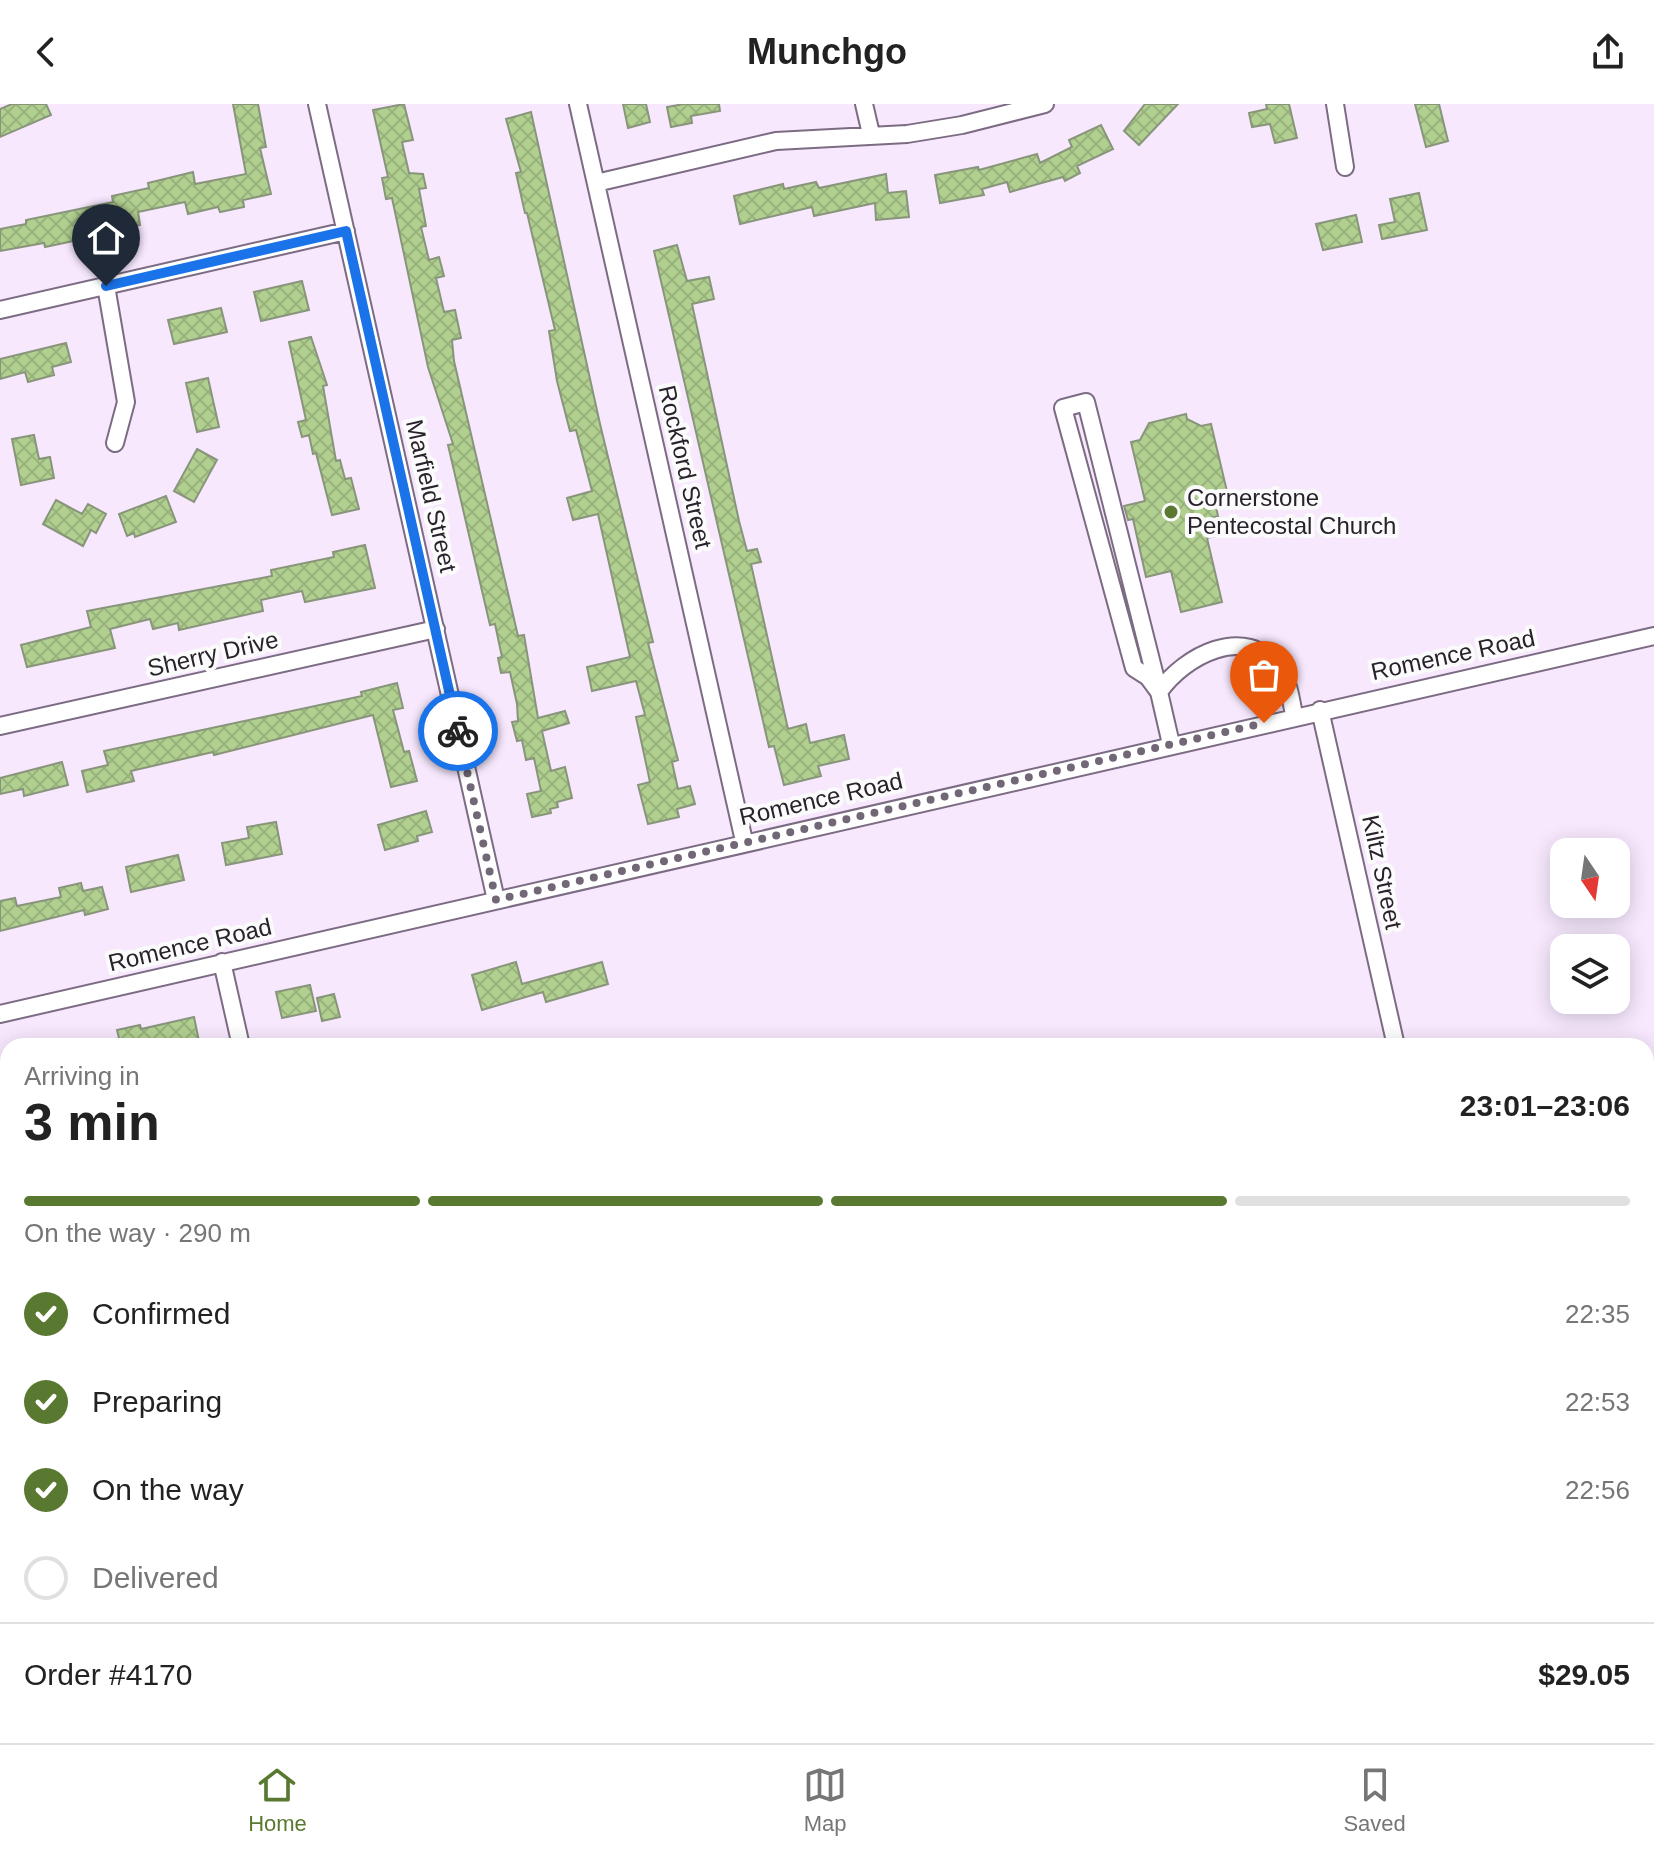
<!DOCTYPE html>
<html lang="en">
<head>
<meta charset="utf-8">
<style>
	body { margin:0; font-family:Arial,sans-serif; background:#f6f6f6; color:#222; height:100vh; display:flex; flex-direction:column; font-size:30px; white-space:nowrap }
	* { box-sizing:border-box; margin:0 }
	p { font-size:26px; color:#767676 }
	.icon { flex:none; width:44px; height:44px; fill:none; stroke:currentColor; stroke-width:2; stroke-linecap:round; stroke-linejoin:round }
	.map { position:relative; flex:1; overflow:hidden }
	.panel { position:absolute; left:0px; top:934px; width:1654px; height:706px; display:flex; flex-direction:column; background:#fff; border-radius:24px 24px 0 0; box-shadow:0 4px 20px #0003 }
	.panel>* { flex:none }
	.needle { width:52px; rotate:167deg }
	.fabs { position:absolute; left:1550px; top:734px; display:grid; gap:16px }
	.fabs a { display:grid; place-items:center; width:80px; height:80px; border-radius:16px; background:#fff; box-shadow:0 4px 20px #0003; font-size:40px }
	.pin { position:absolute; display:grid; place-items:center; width:68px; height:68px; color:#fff; margin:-82px -34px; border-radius:50% 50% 50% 0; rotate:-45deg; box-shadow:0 0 8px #0007 }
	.pin .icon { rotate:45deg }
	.courier { position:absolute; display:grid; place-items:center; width:80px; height:80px; margin:-40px; border:6px solid #1a73e8; border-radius:50%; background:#fff; color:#222; box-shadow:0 2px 10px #0007 }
	.headline em { font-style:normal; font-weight:700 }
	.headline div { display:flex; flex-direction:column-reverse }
	.headline { display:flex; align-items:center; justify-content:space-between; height:136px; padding:0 24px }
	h1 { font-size:52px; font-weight:700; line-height:60px }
	.bar { display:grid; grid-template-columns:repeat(4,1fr); gap:12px 8px; align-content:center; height:96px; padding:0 24px }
	.bar i { height:10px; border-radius:6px; background:#e0e0e0 }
	.bar .on { background:#597930 }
	.bar p { grid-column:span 4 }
	.line { display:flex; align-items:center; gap:20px; padding:0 24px; border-top:2px solid #e0e0e0 }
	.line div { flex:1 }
	ol { padding:0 24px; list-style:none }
	li { display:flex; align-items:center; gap:24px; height:88px }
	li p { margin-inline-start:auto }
	li .icon { padding:8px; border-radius:50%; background:#597930; color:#fff; stroke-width:4 }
	li:last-child { color:#767676 }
	li i { width:44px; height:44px; border:4px solid #e0e0e0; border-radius:50% }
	header { display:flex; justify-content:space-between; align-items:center; height:104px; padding:0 24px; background:#fff; font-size:36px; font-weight:700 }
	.menu { display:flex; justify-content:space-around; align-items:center; height:112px; border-top:2px solid #e0e0e0; background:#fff; font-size:22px; color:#767676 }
	.menu a { display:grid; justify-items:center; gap:4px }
	.menu .on { color:#597930 }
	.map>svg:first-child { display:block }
	.building { fill:url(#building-cross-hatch); stroke:#88957b; stroke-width:2 }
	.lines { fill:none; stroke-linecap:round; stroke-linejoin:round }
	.minor-casing { stroke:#7c6c83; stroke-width:20 }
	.minor { stroke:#fff; stroke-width:16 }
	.done { stroke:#716776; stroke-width:8; stroke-dasharray:0 14.4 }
	.route { stroke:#1a73e8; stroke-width:10 }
	.poi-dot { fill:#597930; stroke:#fbfbfb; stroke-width:3 }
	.labels { text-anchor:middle; stroke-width:8; stroke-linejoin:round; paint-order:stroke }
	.street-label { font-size:24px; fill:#29222c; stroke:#fbfbfb }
	.poi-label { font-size:24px; fill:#29222c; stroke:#fbfbfb; text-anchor:start }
</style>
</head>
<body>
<header><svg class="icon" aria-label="back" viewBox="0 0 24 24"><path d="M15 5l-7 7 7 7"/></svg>Munchgo<svg class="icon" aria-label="share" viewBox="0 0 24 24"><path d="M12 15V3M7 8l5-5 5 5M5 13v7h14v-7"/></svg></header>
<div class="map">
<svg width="1654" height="1639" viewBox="0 0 1654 1639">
	<defs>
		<pattern id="building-cross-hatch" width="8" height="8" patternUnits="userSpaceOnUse" patternTransform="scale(2)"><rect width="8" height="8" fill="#b1d090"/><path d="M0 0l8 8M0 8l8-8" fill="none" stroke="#98b27c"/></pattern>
	</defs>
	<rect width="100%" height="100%" fill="#f7e8fe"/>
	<!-- building -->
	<path class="building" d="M12,0H46L51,11L0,33V5Z
		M233,0H258L266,43L260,44L271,90L243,96L244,103L220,108L218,103L188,110L185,98L138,108L140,121L113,127L112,121L82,127L83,135L45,143L44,139L0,147V125L26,120V116L113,98L112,92L149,84L148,79L193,68L195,80L246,70Z
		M404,0L413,36L402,38L409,69L423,70L426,84L419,85L426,122L421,123L429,156L439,153L444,172L436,174L444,208L455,206L461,234L452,236L454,257L518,532L524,531L538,614L565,607L569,619L542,627L551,667L565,663L572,694L557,698L558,703L550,705L551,709L532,713L527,690L541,687L534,654L526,656L522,636L517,637L512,618L518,617L517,600L510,568L501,569L498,554L502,553L495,520L490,521L448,341L453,340L428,263L392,94L386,95L382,74L388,73L373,6Z
		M623,0H646L650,18L628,24Z
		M684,0H719L720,7L691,12L692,19L671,23L667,3Z
		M1145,0H1178L1139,41L1124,27Z
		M1266,0H1289L1297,34L1275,39L1270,20L1252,23L1249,9L1267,5Z
		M1415,0H1439L1448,37L1426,43Z
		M531,8L600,320L653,538L648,539L678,656L672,658L678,685L690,682L695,700L677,705L679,713L648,720L638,681L650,678L636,613L645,611L636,577L592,587L587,563L630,553L598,410L573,416L567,394L592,387L576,326L570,327L557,277L549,227L555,226L527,109H525L516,69L521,68L506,15Z
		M1101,21L1113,45L1077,62L1080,69L1065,77L1063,73L1010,88L1007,78L982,85L984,91L940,99L935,71L978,63L979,66L1037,50L1040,59L1072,43L1069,36Z
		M886,70L888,89L906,87L909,113L876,116L875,99L814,112L812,103L740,120L734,92L783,80L784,85L816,78L819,84Z
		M1419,89L1427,126L1382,135L1379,121L1395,118L1390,95Z
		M1356,111L1362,138L1323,146L1316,120Z
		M677,141L687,177L709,173L714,195L692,200L739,417L747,447L757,445L761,458L751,460L788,625L806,620L810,639L844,631L849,655L818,662L821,672L784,681L774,642L769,643L654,147Z
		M302,177L309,206L261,217L254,188Z
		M221,204L227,228L174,240L168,216Z
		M311,233L327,281L323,282L336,357L340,356L345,375L351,374L359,405L332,411L316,349L313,350L309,331L302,333L298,318L306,316L289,238Z
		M66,239L71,258L52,263L54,271L28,278L25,268L0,275V255Z
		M208,274L219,323L197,328L186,279Z
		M1186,310L1187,315L1201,322L1211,320L1230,400L1216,403L1218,412L1211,414L1215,432L1207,434L1222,498L1181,508L1171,467L1146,473L1133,415L1128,416L1124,402L1145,397L1131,338L1140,336L1149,319Z
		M34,331L39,355L50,353L54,374L21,381L12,335Z
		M197,345L217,356L194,398L174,387Z
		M166,392L176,418L135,433L134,429L127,432L119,410Z
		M56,396L82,410L88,400L106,410L96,429L91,426L83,442L43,420Z
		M365,441L375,484L305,498L302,487L261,496L263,507L179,526L178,519L153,525L150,515L110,525L115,544L27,563L21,541L91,523L87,507L272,472L271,466L334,453L333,448Z
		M397,579L403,604L393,606L404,648L409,647L417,677L391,683L373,611L214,651L213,648L131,667L134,677L87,688L82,667L108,661L104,647L362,592L361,588Z
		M62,658L68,681L24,692L23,685L0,690V674Z
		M426,707L432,728L417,732L418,737L385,746L378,721Z
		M276,718L282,750L226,761L222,739L249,734L247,723Z
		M178,751L184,776L131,788L126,763Z
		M81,779L83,787L102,783L108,805L85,811L84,806L0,827V797L15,794L17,802L61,793L59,784Z
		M516,858L522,880L602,858L608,880L546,898L543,888L482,906L472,871Z
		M310,881L316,907L282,914L276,888Z
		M334,890L340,913L322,917L317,894Z
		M194,913L200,942H121L117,926L140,921L141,925Z"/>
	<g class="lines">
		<defs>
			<path id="minor" d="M317,0L496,796
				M578,0L744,737
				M864,0L871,30
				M1335,0L1345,63
				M596,79L776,37L907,30L962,21L1045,0
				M106,182L126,298L115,339
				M0,206L346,127
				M1086,298L1159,588L1148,573L1134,564L1063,304Z
				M1320,606L1396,942
				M0,622L436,525
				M1171,640L1159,588C1184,552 1245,519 1279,564C1289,577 1291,596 1294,611
				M222,858L241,942
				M0,910L1654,532
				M1646,1082L1654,1116
				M0,1352L8,1351
				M132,1632L134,1639
				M405,1632L407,1639
				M677,1632L679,1639
				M953,1632L955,1639
				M1230,1632L1232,1639
				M1501,1632L1503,1639"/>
		</defs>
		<!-- minor casing -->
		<use href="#minor" class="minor-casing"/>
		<!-- minor -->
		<use href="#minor" class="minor"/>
	</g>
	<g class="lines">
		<!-- done -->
		<path class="done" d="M458,627L496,796L1264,619"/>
		<!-- route -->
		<path class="route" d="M106,182L346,127L458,627"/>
	</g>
	<!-- markers -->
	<circle class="poi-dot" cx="1171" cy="408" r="8"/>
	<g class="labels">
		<!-- street labels -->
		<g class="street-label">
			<text transform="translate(685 363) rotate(77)" y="8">Rockford Street</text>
			<text transform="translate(431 392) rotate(77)" y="8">Marfield Street</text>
			<text transform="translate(213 550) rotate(-13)" y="8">Sherry Drive</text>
			<text transform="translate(1453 551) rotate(-12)" y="8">Romence Road</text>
			<text transform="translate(821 695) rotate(-13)" y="8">Romence Road</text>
			<text transform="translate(1382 768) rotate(78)" y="8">Kiltz Street</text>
			<text transform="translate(190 841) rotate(-13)" y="8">Romence Road</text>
		</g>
		<!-- poi labels -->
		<g class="poi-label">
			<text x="1187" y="402">Cornerstone<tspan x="1187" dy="28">Pentecostal Church</tspan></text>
		</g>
	</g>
</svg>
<div class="fabs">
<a><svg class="needle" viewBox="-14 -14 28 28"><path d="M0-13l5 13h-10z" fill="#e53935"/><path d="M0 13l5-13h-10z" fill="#767676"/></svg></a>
<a><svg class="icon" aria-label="layers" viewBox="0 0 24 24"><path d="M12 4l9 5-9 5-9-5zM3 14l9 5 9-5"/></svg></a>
</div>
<div class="pin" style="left:1264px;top:619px;background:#ea580c"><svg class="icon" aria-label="bag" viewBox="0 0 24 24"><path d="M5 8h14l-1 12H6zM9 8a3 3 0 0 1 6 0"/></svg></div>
<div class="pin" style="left:106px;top:182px;background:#1f2937"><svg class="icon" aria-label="home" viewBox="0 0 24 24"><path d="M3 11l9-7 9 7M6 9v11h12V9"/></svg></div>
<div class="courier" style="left:458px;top:627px"><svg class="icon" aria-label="bike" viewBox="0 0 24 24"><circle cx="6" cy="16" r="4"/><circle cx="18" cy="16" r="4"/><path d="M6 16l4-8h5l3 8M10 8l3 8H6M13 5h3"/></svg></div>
<section class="panel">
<div class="headline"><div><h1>3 min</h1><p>Arriving in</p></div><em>23:01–23:06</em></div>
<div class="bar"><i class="on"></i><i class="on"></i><i class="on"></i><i></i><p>On the way · 290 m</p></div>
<ol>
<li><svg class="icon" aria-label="check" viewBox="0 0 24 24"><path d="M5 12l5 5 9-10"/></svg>Confirmed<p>22:35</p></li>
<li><svg class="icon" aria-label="check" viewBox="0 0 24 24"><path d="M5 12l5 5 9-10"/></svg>Preparing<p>22:53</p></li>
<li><svg class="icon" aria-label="check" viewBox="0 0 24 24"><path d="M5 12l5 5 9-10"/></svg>On the way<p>22:56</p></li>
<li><i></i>Delivered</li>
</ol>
<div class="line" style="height:104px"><div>Order #4170</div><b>$29.05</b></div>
</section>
</div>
<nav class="menu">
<a class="on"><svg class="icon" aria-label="home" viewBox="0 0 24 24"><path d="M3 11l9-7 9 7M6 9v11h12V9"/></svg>Home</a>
<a><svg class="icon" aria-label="map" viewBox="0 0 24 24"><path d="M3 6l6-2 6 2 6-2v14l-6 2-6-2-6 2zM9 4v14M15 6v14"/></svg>Map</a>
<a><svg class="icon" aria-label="saved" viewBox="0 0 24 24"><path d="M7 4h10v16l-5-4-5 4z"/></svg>Saved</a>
</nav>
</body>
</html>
